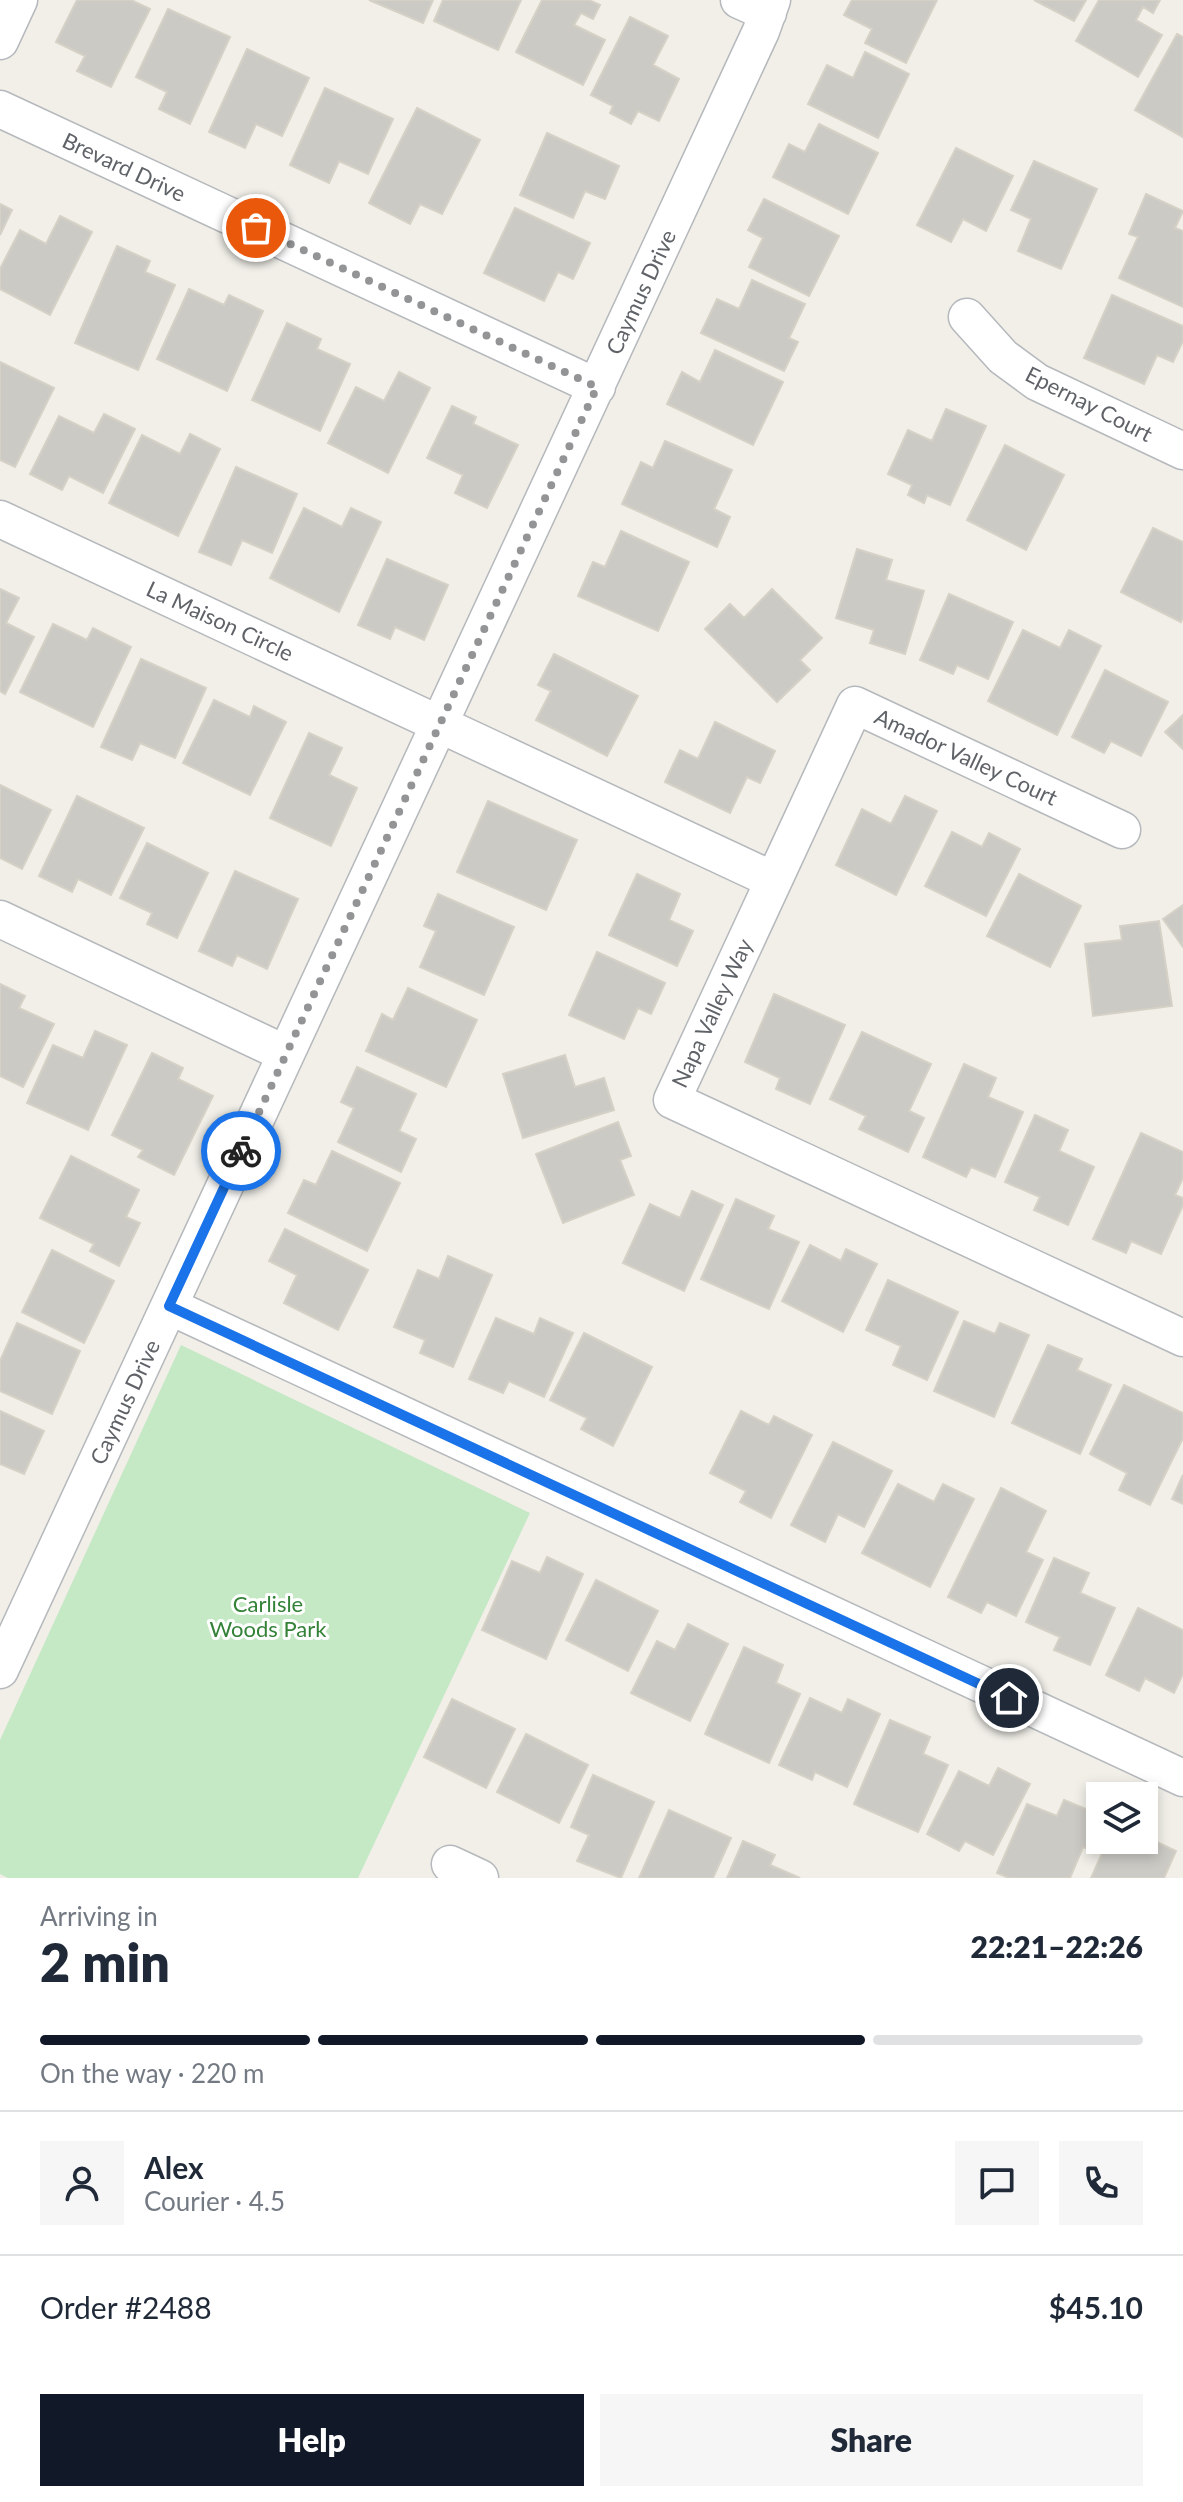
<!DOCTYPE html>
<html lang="en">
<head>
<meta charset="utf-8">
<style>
	body { margin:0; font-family:Lato,sans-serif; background:#f6f6f7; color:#1f2937; height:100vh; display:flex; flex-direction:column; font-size:30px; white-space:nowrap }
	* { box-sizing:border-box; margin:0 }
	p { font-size:26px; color:#747a83 }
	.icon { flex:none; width:44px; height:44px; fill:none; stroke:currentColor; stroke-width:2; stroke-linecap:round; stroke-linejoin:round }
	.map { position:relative; height:1878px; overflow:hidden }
	.drawer { display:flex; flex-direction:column; background:#fff; flex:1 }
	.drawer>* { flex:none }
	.buttons { position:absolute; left:1086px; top:1782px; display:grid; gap:16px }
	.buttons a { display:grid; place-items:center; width:72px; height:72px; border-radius:0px; background:#fff; box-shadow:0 4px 12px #0003; font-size:40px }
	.pin { position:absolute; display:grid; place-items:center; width:68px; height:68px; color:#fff; margin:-34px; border:4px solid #fff; border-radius:50%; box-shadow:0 2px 8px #0007 }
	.courier { position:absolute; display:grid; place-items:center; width:80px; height:80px; margin:-40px; border:6px solid #1a73e8; border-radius:50%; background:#fff; color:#222; box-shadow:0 2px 10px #0007 }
	.overview em { font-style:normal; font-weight:800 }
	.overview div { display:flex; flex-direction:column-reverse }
	.overview { display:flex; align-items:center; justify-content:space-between; height:136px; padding:0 40px }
	h1 { font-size:52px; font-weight:800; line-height:60px }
	.bar { display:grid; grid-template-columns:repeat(4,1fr); gap:12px 8px; align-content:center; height:96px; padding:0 40px }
	.bar i { height:10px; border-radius:6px; background:#e0e1e3 }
	.bar .on { background:#111827 }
	.bar p { grid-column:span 4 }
	.line { display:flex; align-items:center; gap:20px; padding:0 40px; border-top:2px solid #e0e1e3 }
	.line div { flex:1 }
	.round { display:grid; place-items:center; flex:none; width:84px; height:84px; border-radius:0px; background:#f6f6f7 }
	.action { display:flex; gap:16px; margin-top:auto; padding:16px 40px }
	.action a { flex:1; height:92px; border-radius:0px; background:#111827; color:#fff; font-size:32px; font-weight:800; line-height:92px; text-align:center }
	.action a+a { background:#f6f6f7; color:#1f2937 }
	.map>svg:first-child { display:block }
	.green { fill:#c5e8c5 }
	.building { fill:#cccac5; stroke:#d6d1c6; stroke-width:2 }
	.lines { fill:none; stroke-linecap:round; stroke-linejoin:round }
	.minor-casing { stroke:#b5b8bc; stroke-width:39 }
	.minor { stroke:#fff; stroke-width:36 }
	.done { stroke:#929495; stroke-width:8; stroke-dasharray:0 14.4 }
	.route { stroke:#1a73e8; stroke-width:10 }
	.labels { text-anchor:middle; stroke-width:6; stroke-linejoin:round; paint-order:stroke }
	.street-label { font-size:22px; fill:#5f6368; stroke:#fff }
	.park-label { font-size:22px; fill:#348238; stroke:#fff }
</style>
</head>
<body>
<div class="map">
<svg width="1183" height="1878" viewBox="0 0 1183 1878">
	<rect width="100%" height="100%" fill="#f1efe8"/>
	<!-- green -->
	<path class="green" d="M181,1345L530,1513L358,1878H8L0,1874V1740Z"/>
	<!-- building -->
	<path class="building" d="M77,0H131L150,9L111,87L77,71L85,56L56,42Z
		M369,0H433L423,23Z
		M443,0H521L498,50L434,21Z
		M542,0H589L600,5L593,19L581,13L574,25L605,40L583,85L516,52Z
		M852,0H937L906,63L865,43L872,29L844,15Z
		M1034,0H1086L1074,21Z
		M1099,0H1160L1153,13L1143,7L1136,20L1162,35L1138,77L1076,41Z
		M168,9L230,37L190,124L159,109L167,92L136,77Z
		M630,17L668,36L653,65L679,79L659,121L638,111L631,124L610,113L613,106L591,95Z
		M1177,34L1183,37V137L1135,110Z
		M247,49L309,78L282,136L256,124L245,148L209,132Z
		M865,52L909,74L878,138L808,104L827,65L853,78Z
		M325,88L393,119L368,174L339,161L329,183L290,165Z
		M417,108L480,140L442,214L420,204L410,224L369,203Z
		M819,124L878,153L848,214L773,177L789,144L805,152Z
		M547,133L619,166L605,199L585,191L573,218L520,195Z
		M956,148L1013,176L986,231L963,219L951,242L917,225Z
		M1034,161L1097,189L1061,269L1018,251L1031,219L1011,210Z
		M1146,194L1183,211L1175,228L1183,231V307L1119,278L1138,237L1129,234Z
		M764,199L839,236L809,296L749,267L763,238L748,230Z
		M0,204L12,210L0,235Z
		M515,208L590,243L573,279L558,272L544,301L484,273Z
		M60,216L92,232L50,315L0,289V269L20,230L46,244Z
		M117,246L150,261L145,272L175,285L138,370L75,343Z
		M752,280L805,304L789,338L798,342L784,371L701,333L717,299L739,309Z
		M189,289L224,305L229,295L263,311L227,391L157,359Z
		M1112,295L1183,326V341L1173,362L1157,355L1144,384L1084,358Z
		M287,323L321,339L317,349L350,364L320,431L252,400Z
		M715,350L783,382L753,445L667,404L682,372L700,382Z
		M0,362L54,388L15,467L0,460Z
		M399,372L430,388L388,473L328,443L356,387L384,401Z
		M452,406L476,417L473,424L518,445L487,508L455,493L463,475L427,458Z
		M946,409L986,426L950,505L927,495L924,503L908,495L912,485L888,474L908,430L932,441Z
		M104,414L135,429L103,493L69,476L62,490L30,474L59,416L94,433Z
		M190,434L220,449L178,536L109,503L142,435L180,454Z
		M665,441L732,470L714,509L730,517L717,547L622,504L641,462L653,468Z
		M1005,445L1064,475L1026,550L967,520Z
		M236,467L297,494L272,553L242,540L231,565L199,552Z
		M304,508L342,527L351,508L381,522L339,612L270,578Z
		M1153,528L1183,542V617L1181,622L1121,592Z
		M621,531L689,562L658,631L578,596L593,562L605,567Z
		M857,549L892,560L886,580L924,591L905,654L870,643L874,630L836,618Z
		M387,559L448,585L424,640L395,627L390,639L358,625Z
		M0,589L19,598L6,623L34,637L5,694L0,691Z
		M772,589L822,638L800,660L810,670L777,702L705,629L730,604L744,618Z
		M949,594L1013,622L988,679L957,665L953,674L920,660Z
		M53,624L87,640L93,628L131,647L93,727L20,692Z
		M1023,630L1060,648L1069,630L1101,646L1057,735L988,701Z
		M554,654L638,696L607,756L536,720L551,691L538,685Z
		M141,659L206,688L175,758L140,743L132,760L101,747Z
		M1105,670L1168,702L1141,756L1111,741L1104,753L1072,737Z
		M214,700L250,717L254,706L286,722L250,795L183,763Z
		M1183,715V749L1165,732Z
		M715,722L775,751L760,783L747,777L730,813L665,782L680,750L698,759Z
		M309,733L342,748L329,775L357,788L331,846L270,818Z
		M0,785L51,810L22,869L0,858Z
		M77,796L144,828L111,895L78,879L72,892L39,876Z
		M905,796L937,811L896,895L836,865L862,809L891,824Z
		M488,801L577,840L546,910L457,872Z
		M952,832L982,847L989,833L1020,849L986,916L925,886Z
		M147,843L208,873L177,938L147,924L152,913L120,898Z
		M235,871L298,899L267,969L237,955L232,966L199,951Z
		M637,874L680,894L669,920L693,931L677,966L609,935Z
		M1019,874L1081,906L1050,967L987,936Z
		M438,894L514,927L484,995L420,967L436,931L424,926Z
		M1183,905V947L1163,919Z
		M1159,921L1172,1006L1093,1016L1085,944L1122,940L1120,926Z
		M597,952L665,983L651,1014L638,1008L624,1039L569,1015Z
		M0,984L25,996L19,1008L54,1024L23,1087L0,1076Z
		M408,988L477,1020L446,1087L366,1051L382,1014L393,1020Z
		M774,994L845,1025L810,1104L776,1089L780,1078L745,1062Z
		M95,1031L127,1045L88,1130L27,1103L53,1045L83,1058Z
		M862,1032L931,1064L909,1111L924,1118L908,1152L859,1129L866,1116L830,1099Z
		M152,1053L183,1068L178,1079L213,1096L174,1175L138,1157L143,1150L112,1135Z
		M565,1055L575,1087L604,1078L614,1110L523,1138L503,1074Z
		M964,1064L996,1078L988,1097L1023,1112L995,1177L971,1167L966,1177L923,1157Z
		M357,1067L416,1094L399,1131L416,1139L401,1172L338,1142L354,1108L341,1102Z
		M1035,1115L1068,1130L1059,1151L1094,1167L1068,1225L1034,1210L1040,1197L1005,1182Z
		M618,1122L631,1156L620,1160L634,1195L563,1223L536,1154Z
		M1141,1133L1183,1152V1178L1175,1195L1183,1198V1205L1161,1254L1131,1241L1126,1253L1093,1239Z
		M332,1151L400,1183L367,1251L288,1213L304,1180L316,1185Z
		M71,1156L139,1190L126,1217L140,1223L119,1266L90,1251L94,1244L40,1218Z
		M692,1191L723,1205L684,1291L623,1263L650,1204L680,1218Z
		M736,1199L774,1216L768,1229L799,1242L769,1309L701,1279Z
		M285,1229L368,1270L338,1330L284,1303L297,1275L269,1261Z
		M810,1245L841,1261L846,1249L877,1264L843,1332L782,1301Z
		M52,1250L114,1281L84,1343L22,1312Z
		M448,1256L492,1275L453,1367L420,1353L425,1340L394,1327L418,1270L439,1279Z
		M888,1280L958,1312L927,1380L893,1365L901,1346L866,1330Z
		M496,1318L534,1334L540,1318L573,1333L544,1397L509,1381L503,1393L469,1379Z
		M964,1321L995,1334L1000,1323L1029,1335L994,1417L934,1391Z
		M17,1323L80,1351L52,1414L0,1391V1361Z
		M584,1333L652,1367L613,1446L581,1429L587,1418L550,1400Z
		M1048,1345L1082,1359L1077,1370L1111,1385L1080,1454L1012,1423Z
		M1124,1385L1183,1413V1438L1150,1505L1119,1490L1127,1473L1090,1454Z
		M0,1411L44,1431L24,1474L0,1464Z
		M741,1411L769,1425L774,1416L812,1435L771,1518L740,1502L746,1491L710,1473Z
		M833,1442L892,1471L864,1527L838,1514L825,1542L791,1525Z
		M1183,1475V1504L1172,1499Z
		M898,1484L934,1502L943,1484L974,1499L930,1587L862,1553Z
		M1001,1488L1046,1511L1026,1552L1043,1560L1016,1616L987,1602L981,1613L948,1597Z
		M547,1557L583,1574L546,1659L482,1630L512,1561L540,1573Z
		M1054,1558L1089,1573L1080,1593L1115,1608L1090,1665L1054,1650L1060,1637L1026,1622Z
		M596,1580L658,1611L628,1671L566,1640Z
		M1138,1608L1183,1630V1674L1174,1693L1145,1678L1139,1691L1106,1675Z
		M688,1624L728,1644L690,1721L631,1693L657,1641L675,1650Z
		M744,1647L783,1665L776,1683L800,1694L769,1763L705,1734Z
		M810,1698L842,1713L848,1699L880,1714L847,1787L815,1772L812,1780L779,1765Z
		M452,1699L515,1729L486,1788L424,1757Z
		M890,1720L930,1737L923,1754L948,1765L918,1832L854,1804Z
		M526,1734L588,1765L559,1823L497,1792Z
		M998,1768L1030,1784L993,1855L965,1841L959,1851L927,1834L959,1771L989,1786Z
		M593,1775L654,1802L621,1878L577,1861L589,1835L571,1827Z
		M1064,1800L1100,1815V1836L1094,1851L1083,1847L1070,1878H1009L997,1873L1027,1804L1057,1816Z
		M669,1810L731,1838L713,1878H639Z
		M1144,1836L1176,1851L1164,1878H1091L1108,1840H1144Z
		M743,1841L775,1855L770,1865L800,1878H727Z"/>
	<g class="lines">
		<defs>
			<path id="minor" d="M739,0L768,13
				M0,41L19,0
				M0,109L597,387
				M967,317L1003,357L1037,382L1183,451
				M0,519L773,880
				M1122,830L855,705L672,1100L1183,1338
				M0,919L286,1054
				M169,1306L1183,1778
				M0,1670L761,31L772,0
				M450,1864L480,1878"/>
		</defs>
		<!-- minor casing -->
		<use href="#minor" class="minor-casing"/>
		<!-- minor -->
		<use href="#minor" class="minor"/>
	</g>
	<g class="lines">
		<!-- done -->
		<path class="done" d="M241,1151L597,387L256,228"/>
		<!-- route -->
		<path class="route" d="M241,1151L169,1306L1009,1698"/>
	</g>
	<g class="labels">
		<!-- street labels -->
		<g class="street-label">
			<text transform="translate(124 167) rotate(25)" y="8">Brevard Drive</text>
			<text transform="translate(641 292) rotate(-65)" y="8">Caymus Drive</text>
			<text transform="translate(1089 404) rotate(27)" y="8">Epernay Court</text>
			<text transform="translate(220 621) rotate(25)" y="8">La Maison Circle</text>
			<text transform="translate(966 757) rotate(25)" y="8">Amador Valley Court</text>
			<text transform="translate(712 1013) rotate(-65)" y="8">Napa Valley Way</text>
			<text transform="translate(125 1402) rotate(-65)" y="8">Caymus Drive</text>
		</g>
		<!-- park labels -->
		<g class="park-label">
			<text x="268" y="1612">Carlisle<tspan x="268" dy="25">Woods Park</tspan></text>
		</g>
	</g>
</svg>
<div class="buttons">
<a><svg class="icon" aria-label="layers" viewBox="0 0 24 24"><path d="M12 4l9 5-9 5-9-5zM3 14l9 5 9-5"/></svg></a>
</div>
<div class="pin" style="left:256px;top:228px;background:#ea580c"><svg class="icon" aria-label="bag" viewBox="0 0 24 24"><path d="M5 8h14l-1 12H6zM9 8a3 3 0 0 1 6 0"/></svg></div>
<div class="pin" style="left:1009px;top:1698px;background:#1f2937"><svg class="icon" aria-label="home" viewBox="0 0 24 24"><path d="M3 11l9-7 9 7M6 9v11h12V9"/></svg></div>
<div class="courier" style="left:241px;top:1151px"><svg class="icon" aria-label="bike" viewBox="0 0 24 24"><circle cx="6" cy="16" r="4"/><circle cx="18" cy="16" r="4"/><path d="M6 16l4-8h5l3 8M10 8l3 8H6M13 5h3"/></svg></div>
</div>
<section class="drawer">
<div class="overview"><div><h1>2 min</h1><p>Arriving in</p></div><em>22:21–22:26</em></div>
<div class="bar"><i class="on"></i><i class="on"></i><i class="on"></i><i></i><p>On the way · 220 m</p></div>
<div class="line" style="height:144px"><a class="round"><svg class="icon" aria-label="person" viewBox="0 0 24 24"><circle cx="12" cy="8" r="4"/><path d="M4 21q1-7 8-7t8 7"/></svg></a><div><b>Alex</b><p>Courier · 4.5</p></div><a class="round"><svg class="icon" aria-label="chat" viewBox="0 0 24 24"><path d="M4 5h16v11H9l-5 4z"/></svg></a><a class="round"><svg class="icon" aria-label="phone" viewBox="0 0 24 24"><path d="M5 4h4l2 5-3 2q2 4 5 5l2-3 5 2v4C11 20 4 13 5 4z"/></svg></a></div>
<div class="line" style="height:104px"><div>Order #2488</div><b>$45.10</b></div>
<div class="action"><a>Help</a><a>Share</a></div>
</section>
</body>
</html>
